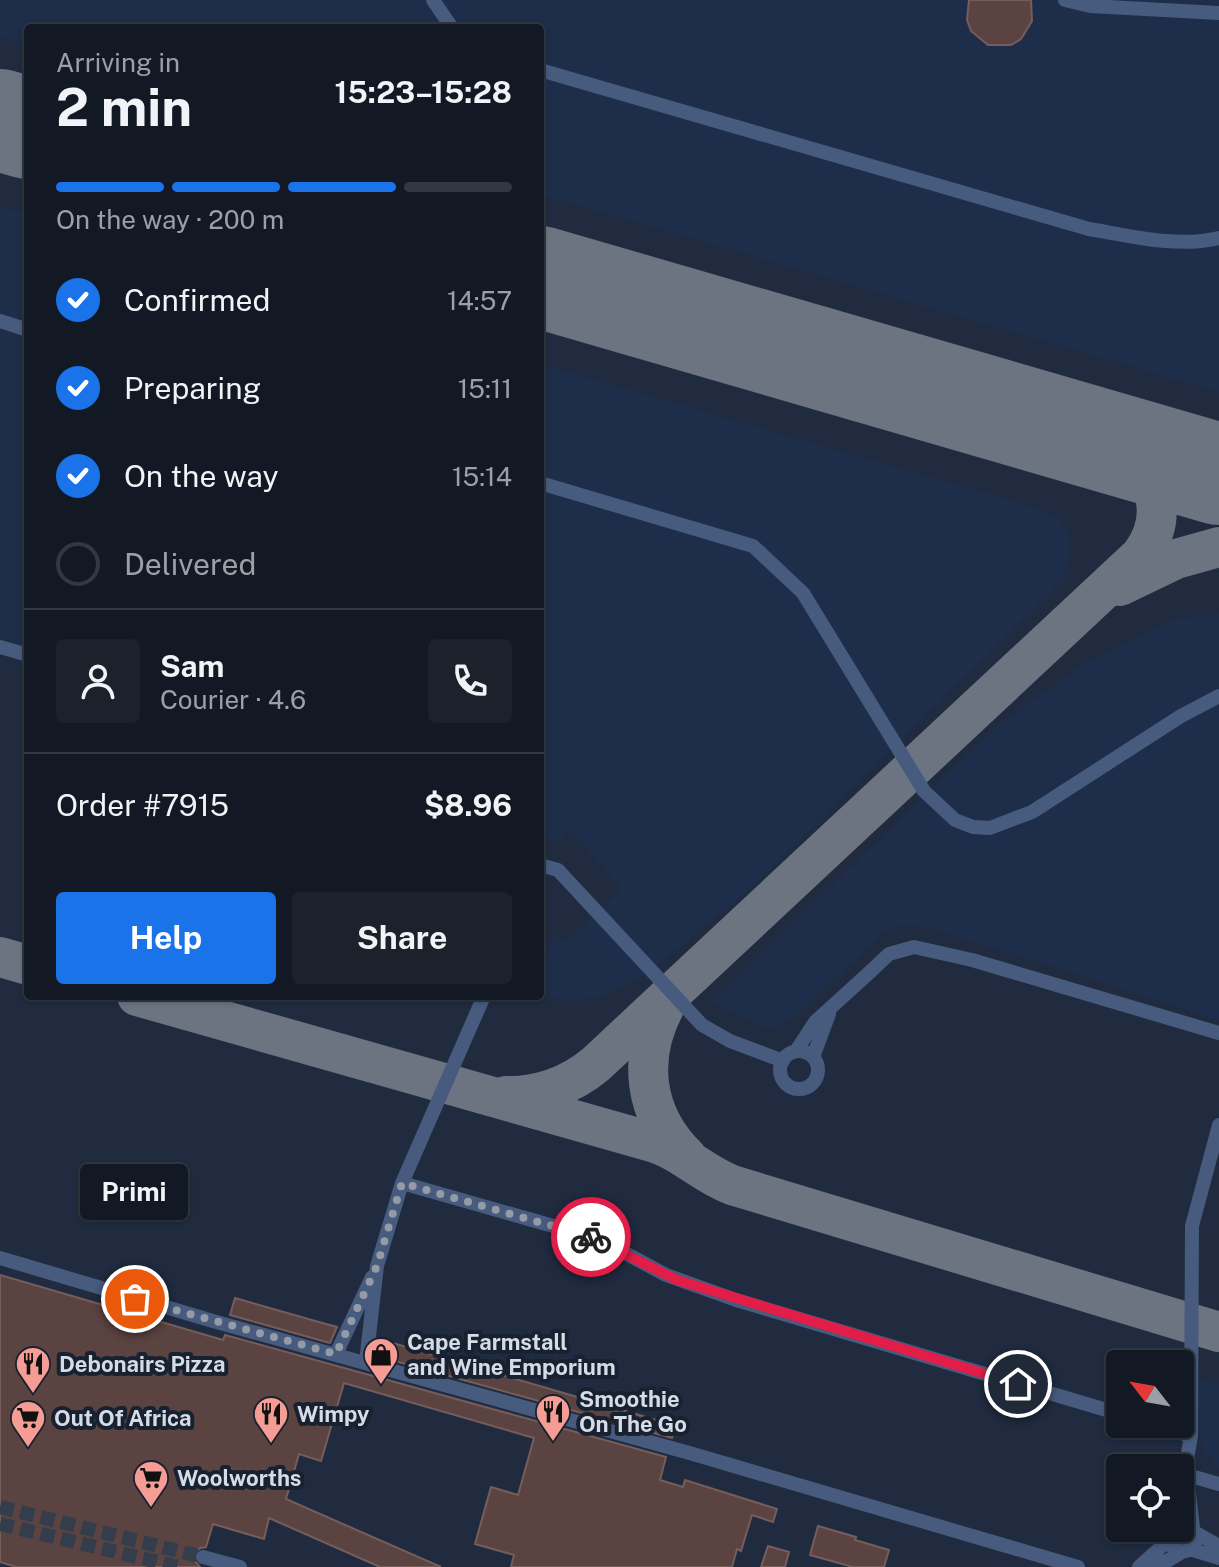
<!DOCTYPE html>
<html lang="en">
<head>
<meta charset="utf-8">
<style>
	body { margin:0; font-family:"Public Sans",sans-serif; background:#1b222c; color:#f1f3f6; height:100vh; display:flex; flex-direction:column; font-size:30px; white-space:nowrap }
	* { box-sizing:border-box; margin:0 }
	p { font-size:26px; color:#9ca0a6 }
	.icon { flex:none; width:44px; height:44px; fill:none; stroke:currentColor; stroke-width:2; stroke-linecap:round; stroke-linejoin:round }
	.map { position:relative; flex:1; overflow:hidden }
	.sheet { position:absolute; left:24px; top:24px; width:520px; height:976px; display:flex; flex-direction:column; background:#121924; border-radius:8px; box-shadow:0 2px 6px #0004,0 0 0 2px #313841 }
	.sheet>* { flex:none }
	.needle { width:52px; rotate:301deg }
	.tools { position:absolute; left:1106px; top:1350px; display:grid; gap:16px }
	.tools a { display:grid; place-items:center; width:88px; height:88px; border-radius:8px; background:#121924; box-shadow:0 2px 6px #0004,0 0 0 2px #313841; font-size:40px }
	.pin { position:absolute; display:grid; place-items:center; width:68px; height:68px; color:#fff; margin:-34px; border:4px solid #fff; border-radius:50%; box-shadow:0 2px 8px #0007 }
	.courier { position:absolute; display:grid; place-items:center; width:80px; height:80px; margin:-40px; border:6px solid #e11d48; border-radius:50%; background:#fff; color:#222; box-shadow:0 2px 10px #0007 }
	.bubble { position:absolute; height:56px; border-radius:8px; background:#121924; box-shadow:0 2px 6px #0004,0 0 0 2px #313841; font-size:26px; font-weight:700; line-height:56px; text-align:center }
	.overview em { font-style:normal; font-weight:700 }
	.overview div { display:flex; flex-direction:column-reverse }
	.overview { display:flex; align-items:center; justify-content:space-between; height:136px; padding:0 32px }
	h1 { font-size:52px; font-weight:700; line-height:60px }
	.bar { display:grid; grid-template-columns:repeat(4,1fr); gap:12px 8px; align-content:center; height:96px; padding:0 32px }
	.bar i { height:10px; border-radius:6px; background:#313841 }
	.bar .active { background:#1a73e8 }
	.bar p { grid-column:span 4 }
	.line { display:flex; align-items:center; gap:20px; padding:0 32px; border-top:2px solid #313841 }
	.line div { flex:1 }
	.round { display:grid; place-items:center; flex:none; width:84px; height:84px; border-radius:8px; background:#1b222c }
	ol { padding:0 32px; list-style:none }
	li { display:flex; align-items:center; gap:24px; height:88px }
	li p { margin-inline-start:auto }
	li .icon { padding:8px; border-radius:50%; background:#1a73e8; color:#fff; stroke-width:4 }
	li:last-child { color:#9ca0a6 }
	li i { width:44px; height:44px; border:4px solid #313841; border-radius:50% }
	.action { display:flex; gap:16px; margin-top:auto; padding:16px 32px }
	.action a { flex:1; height:92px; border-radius:8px; background:#1a73e8; color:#fff; font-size:32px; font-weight:700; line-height:92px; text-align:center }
	.action a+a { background:#1b222c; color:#f1f3f6 }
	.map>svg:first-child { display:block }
	.built { fill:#202b3f; fill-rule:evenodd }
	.green { fill:#1e2e4a }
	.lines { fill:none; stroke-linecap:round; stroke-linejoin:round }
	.taxiway { stroke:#6c7482; stroke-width:40 }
	.runway { stroke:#6c7482; stroke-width:102 }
	.building { fill:#5a4341; stroke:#755d5b; stroke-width:2 }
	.minor-tunnel { stroke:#343d4b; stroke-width:14; stroke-dasharray:14 7; stroke-linecap:butt }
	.minor { stroke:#465b7e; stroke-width:14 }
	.done { stroke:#949ba7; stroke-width:8; stroke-dasharray:0 14.4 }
	.route { stroke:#e11d48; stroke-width:10 }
	.labels { text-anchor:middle; stroke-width:8; stroke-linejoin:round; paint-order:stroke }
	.poi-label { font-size:22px; font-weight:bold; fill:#d6dce7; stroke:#182130; text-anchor:start }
</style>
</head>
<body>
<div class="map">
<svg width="1219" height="1567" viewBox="0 0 1219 1567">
	<rect width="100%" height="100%" fill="#182130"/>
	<!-- built -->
	<path class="built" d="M0,0H1219V1567H0ZM28,28H540V996H28ZM1120,1364H1180V1424H1120ZM1120,1468H1180V1528H1120Z"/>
	<!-- green -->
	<path class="green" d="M0,0H1219V392L540,194V28H28V45L0,37Z
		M0,207L28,215V646L0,638Z
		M540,364L1047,511C1077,533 1072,546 1064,579L743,895L646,974L599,997L570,1001L540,993V957L547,958L553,936L568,941L622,889L569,830L553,845L542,833L540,822Z
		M1219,613V1020L928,927L904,925L885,932L795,1016L770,1030L711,1003L991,731L1083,664L1173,620Z
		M1197,1377L1219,1385V1468C1191,1444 1197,1411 1197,1377Z"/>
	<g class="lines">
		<!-- taxiway -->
		<path class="taxiway" d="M1112,441C1148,451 1183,452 1219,445
			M1120,586L1176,559L1219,547
			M0,957L28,965
			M137,996L652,1142C682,1151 703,1174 732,1185L1219,1332
			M666,1004C637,1057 643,1114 687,1157
			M506,1096C539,1097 571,1085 596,1064L1141,555C1153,539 1159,522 1156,502C1149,446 1089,438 1045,423"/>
		<!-- runway -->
		<path class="runway" d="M0,120L28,128
			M540,277L1219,474"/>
	</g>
	<!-- building -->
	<path class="building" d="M969,0H1031L1032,21L1021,39L1011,45H988L971,31L967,20Z
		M0,1275L223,1340L225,1335L666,1457L660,1480L683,1487L685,1480L777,1509L773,1522L752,1515L741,1551L737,1549L732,1567H511L514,1555L475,1544L491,1487L518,1495L534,1438L344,1383L321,1461L299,1454L286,1499L441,1567H380L269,1518L264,1539L213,1524L206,1547L200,1548L194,1554V1560L200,1567H16L0,1562Z
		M235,1298L326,1324L337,1327L330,1343L230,1315Z
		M379,1339L670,1424L675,1426L672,1438L377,1356Z
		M818,1526L856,1537L855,1540L889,1550L884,1567H853L810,1555Z
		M768,1546L789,1552L785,1567H761Z"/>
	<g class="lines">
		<!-- minor-tunnel -->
		<path class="minor-tunnel" d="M0,1507L203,1557
			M0,1524L179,1567"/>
		<!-- minor -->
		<path class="minor" d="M433,0L452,28
			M1065,0L1090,6L1219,13
			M540,70L1089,229C1131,236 1177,248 1219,238
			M0,321L28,330
			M540,483L753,546L803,593L924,791L955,820L973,827L990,828L1032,812L1181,716L1219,696
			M0,647L28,655
			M540,865L558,870L702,1025L730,1041L783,1061
			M796,1051L815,1022L871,971L889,954L914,947L972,960L1219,1033
			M780 1070a19 19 0 1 1 38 0a19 19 0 1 1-38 0Z
			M813,1057L829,1014
			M402,1183L599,1239L666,1275L736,1300L1120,1414
			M0,1258L213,1321L693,1454L1078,1567
			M336,1354L372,1277
			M366,1362L377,1266L402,1183L484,996
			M1152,1424L1191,1436
			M1186,1466L1193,1528
			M1187,1475L1219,1484
			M1180,1476L1186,1465L1191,1436L1192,1226L1219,1125
			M1172,1528L1168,1537L1172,1547L1182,1552C1192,1550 1197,1543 1196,1533L1189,1525L1180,1524
			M1196,1533L1219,1546
			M1190,1549L1219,1558
			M203,1557L240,1567
			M1139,1567L1159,1549L1168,1537
			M1143,1567L1167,1561L1182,1552"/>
	</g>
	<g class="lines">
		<!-- done -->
		<path class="done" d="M135,1299L336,1354L377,1266L402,1183L591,1237"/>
		<!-- route -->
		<path class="route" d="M591,1237L677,1280L1018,1384"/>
	</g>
	<!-- icons -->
	<defs>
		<symbol id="shop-pin" viewBox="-11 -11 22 30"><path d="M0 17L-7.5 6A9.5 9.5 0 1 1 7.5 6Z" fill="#f59c94" stroke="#182130"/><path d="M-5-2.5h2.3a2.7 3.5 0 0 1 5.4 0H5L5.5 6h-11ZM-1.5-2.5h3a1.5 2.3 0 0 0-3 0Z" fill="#111"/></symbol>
		<symbol id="restaurant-pin" viewBox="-11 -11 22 30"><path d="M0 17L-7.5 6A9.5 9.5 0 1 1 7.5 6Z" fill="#f59c94" stroke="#182130"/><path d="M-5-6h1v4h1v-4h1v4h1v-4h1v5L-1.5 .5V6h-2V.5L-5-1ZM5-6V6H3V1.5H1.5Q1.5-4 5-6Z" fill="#111"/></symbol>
		<symbol id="supermarket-pin" viewBox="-11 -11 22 30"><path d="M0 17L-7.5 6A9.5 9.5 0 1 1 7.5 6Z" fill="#f59c94" stroke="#182130"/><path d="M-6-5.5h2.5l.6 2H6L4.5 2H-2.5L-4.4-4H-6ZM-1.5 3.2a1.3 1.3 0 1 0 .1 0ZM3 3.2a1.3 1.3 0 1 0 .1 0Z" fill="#111"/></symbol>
	</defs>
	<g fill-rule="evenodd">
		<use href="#shop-pin" x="361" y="1335" width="40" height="54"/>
		<use href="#restaurant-pin" x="13" y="1344" width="40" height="54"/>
		<use href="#restaurant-pin" x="533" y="1392" width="40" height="54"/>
		<use href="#restaurant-pin" x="251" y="1394" width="40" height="54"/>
		<use href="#supermarket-pin" x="8" y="1398" width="40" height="54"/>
		<use href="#supermarket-pin" x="131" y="1458" width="40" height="54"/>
	</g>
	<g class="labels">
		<!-- poi labels -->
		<g class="poi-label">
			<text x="407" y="1350">Cape Farmstall<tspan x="407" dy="25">and Wine Emporium</tspan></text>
			<text x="59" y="1372">Debonairs Pizza</text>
			<text x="579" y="1407">Smoothie<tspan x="579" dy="25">On The Go</tspan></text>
			<text x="297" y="1422">Wimpy</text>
			<text x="54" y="1426">Out Of Africa</text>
			<text x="177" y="1486">Woolworths</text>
		</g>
	</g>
</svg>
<div class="tools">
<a><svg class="needle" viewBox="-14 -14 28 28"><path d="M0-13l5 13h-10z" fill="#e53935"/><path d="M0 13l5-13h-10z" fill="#9ca0a6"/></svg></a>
<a><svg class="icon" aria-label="locate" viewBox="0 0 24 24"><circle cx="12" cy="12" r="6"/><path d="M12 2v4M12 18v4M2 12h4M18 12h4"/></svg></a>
</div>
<div class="pin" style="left:135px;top:1299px;background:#ea580c"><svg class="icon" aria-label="bag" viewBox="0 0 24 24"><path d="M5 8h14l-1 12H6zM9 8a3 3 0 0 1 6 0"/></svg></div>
<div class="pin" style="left:1018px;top:1384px;background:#1f2937"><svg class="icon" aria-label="home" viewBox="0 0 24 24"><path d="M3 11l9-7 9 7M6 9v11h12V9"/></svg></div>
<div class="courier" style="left:591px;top:1237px"><svg class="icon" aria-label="bike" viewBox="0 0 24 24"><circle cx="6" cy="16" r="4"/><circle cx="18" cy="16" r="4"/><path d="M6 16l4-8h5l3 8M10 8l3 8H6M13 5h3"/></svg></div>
<div class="bubble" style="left:80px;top:1164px;width:108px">Primi</div>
<section class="sheet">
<div class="overview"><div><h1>2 min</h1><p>Arriving in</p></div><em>15:23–15:28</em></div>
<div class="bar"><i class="active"></i><i class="active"></i><i class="active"></i><i></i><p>On the way · 200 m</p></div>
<ol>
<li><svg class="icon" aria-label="check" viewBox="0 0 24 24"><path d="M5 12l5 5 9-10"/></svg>Confirmed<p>14:57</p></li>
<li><svg class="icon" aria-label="check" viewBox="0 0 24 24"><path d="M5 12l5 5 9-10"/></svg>Preparing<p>15:11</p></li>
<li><svg class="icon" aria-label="check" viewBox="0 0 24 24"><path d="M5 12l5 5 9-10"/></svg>On the way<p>15:14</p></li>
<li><i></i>Delivered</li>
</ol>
<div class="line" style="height:144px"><a class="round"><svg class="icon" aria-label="person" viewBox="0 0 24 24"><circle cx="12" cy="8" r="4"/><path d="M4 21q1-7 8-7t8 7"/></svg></a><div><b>Sam</b><p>Courier · 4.6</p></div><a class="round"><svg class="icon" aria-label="phone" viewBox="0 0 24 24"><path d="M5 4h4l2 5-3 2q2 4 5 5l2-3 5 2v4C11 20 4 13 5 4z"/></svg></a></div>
<div class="line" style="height:104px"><div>Order #7915</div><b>$8.96</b></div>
<div class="action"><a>Help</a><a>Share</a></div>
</section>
</div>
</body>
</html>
